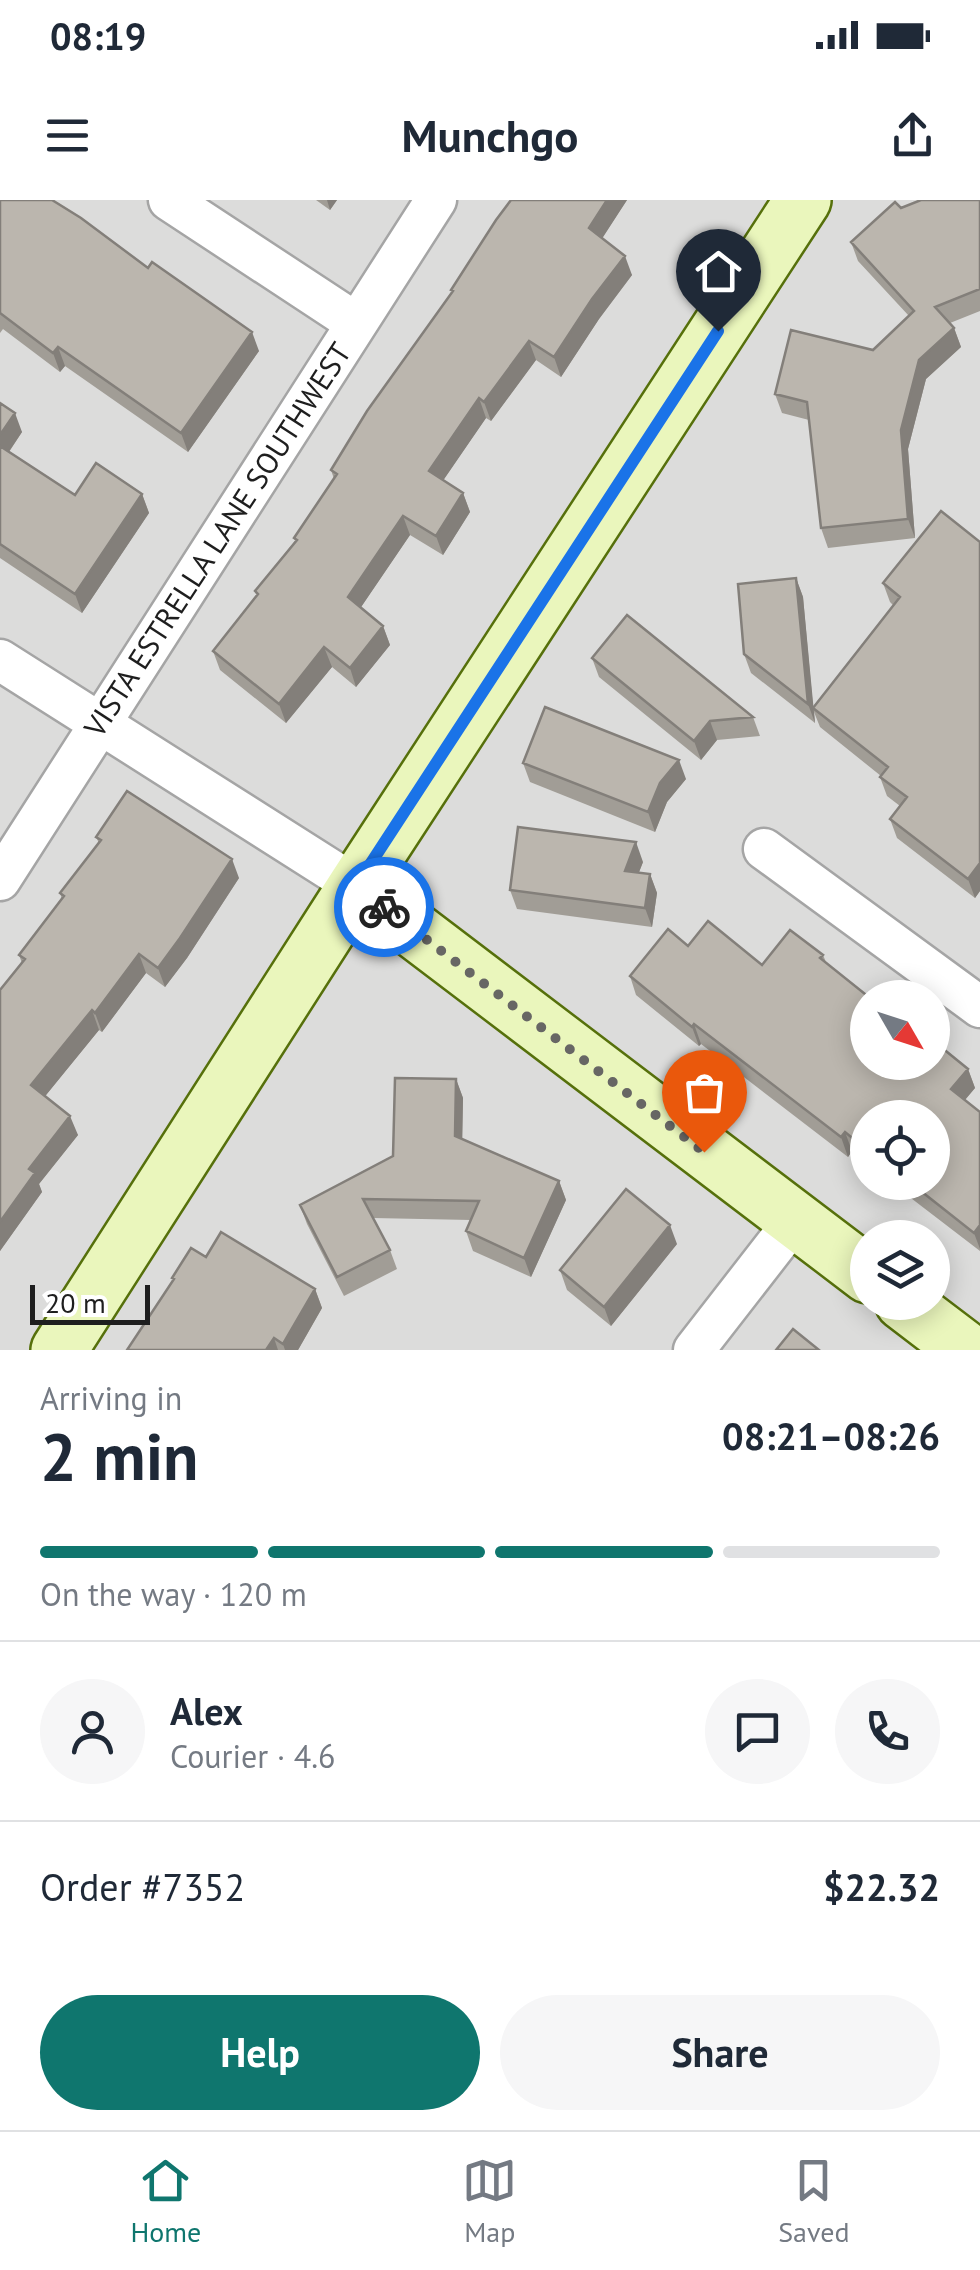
<!DOCTYPE html>
<html lang="en">
<head>
<meta charset="utf-8">
<style>
	body { margin:0; font-family:"PT Sans",sans-serif; background:#f6f6f7; color:#1f2937; height:100vh; display:flex; flex-direction:column; font-size:38px; white-space:nowrap }
	* { box-sizing:border-box; margin:0 }
	p { font-size:32px; color:#747a83 }
	.icon { flex:none; width:55px; height:55px; fill:none; stroke:currentColor; stroke-width:2; stroke-linecap:round; stroke-linejoin:round }
	.map { position:relative; height:1150px; overflow:hidden }
	.drawer { display:flex; flex-direction:column; background:#fff; flex:1 }
	.drawer>* { flex:none }
	.needle { width:65px; rotate:129deg }
	.fabs { position:absolute; left:850px; top:780px; display:grid; gap:20px }
	.fabs a { display:grid; place-items:center; width:100px; height:100px; border-radius:50%; background:#fff; box-shadow:0 5px 25px #0003; font-size:50px }
	.scale { position:absolute; left:30px; bottom:25px; width:120px; box-sizing:border-box; padding-left:10px; border:5px solid #1e1e1e; border-top:0; font-size:28px; line-height:35px; white-space:nowrap; color:#1e1e1e; -webkit-text-stroke:8px #fff; paint-order:stroke }
	.pin { position:absolute; display:grid; place-items:center; width:85px; height:85px; color:#fff; margin:-102px -42px; border-radius:50% 50% 50% 0; rotate:-45deg; box-shadow:0 0 10px #0007 }
	.pin .icon { rotate:45deg }
	.courier { position:absolute; display:grid; place-items:center; width:100px; height:100px; margin:-50px; border:8px solid #1a73e8; border-radius:50%; background:#fff; color:#222; box-shadow:0 2px 12px #0007 }
	.overview em { font-style:normal; font-weight:600 }
	.overview div { display:flex; flex-direction:column-reverse }
	.overview { display:flex; align-items:center; justify-content:space-between; height:170px; padding:0 40px }
	h1 { font-size:65px; font-weight:600; line-height:75px }
	.bar { display:grid; grid-template-columns:repeat(4,1fr); gap:15px 10px; align-content:center; height:120px; padding:0 40px }
	.bar i { height:12px; border-radius:8px; background:#e0e1e3 }
	.bar .on { background:#0f766e }
	.bar p { grid-column:span 4 }
	.line { display:flex; align-items:center; gap:25px; padding:0 40px; border-top:2px solid #e0e1e3 }
	.line div { flex:1 }
	.round { display:grid; place-items:center; flex:none; width:105px; height:105px; border-radius:52px; background:#f6f6f7 }
	.primary-button { display:flex; gap:20px; margin-top:auto; padding:20px 40px }
	.primary-button a { flex:1; height:115px; border-radius:60px; background:#0f766e; color:#fff; font-size:40px; font-weight:600; line-height:115px; text-align:center }
	.primary-button a+a { background:#f6f6f7; color:#1f2937 }
	.status { display:flex; justify-content:space-between; align-items:center; height:70px; padding:0 50px; background:#fff; direction:ltr }
	.status svg { height:28px; fill:currentColor }
	header { display:flex; justify-content:space-between; align-items:center; height:130px; padding:0 40px; background:#fff; font-size:45px; font-weight:600 }
	.tabs { display:flex; justify-content:space-around; align-items:center; height:140px; border-top:2px solid #e0e1e3; background:#fff; font-size:28px; color:#747a83 }
	.tabs a { display:grid; justify-items:center; gap:5px }
	.tabs .on { color:#0f766e }
	.map>svg:first-child { display:block }
	.residential { fill:#dcdcdb; fill-rule:evenodd }
	.lines { fill:none; stroke-linecap:round; stroke-linejoin:round }
	.street-casing { stroke:#a5a5a5; stroke-width:45 }
	.secondary-casing { stroke:#56700b; stroke-width:60 }
	.street { stroke:#fff; stroke-width:40 }
	.secondary { stroke:#eaf6bc; stroke-width:55 }
	.wall { fill:#a19d96 }
	.shaded-wall { fill:#837f7a }
	.building { fill:#bbb6ae; stroke:#837f7a; stroke-width:2.5 }
	.done { stroke:#676664; stroke-width:10; stroke-dasharray:0 18 }
	.route { stroke:#1a73e8; stroke-width:12 }
	.labels { text-anchor:middle; stroke-width:10; stroke-linejoin:round; paint-order:stroke }
	.street-label { font-size:30px; fill:#1e1e1e; stroke:#fff }
</style>
</head>
<body>
<div class="status"><b>08:19</b><svg viewBox="0 0 49 12"><path d="M0 12V9h3v3zM5 12V6h3v6zM10 12V3h3v9zM15 12V0h3v12zM26 1h20v11H26zM47 4h2v5h-2z"/></svg></div>
<header><svg class="icon" aria-label="menu" viewBox="0 0 24 24"><path d="M4 6h16M4 12h16M4 18h16"/></svg>Munchgo<svg class="icon" aria-label="share" viewBox="0 0 24 24"><path d="M12 15V3M7 8l5-5 5 5M5 13v7h14v-7"/></svg></header>
<div class="map">
<svg width="980" height="1150" viewBox="0 0 980 1150">
	<rect width="100%" height="100%" fill="#efede5"/>
	<!-- residential -->
	<path class="residential" d="M0,0H980V1150H0ZM868,798H932V862H868ZM868,918H932V982H868ZM868,1038H932V1102H868Z"/>
	<g class="lines">
		<defs>
			<path id="street" d="M169,0L356,123
				M0,460L356,686
				M764,649L980,807
				M0,680L436,0
				M694,1150L795,1020"/>
			<path id="secondary" d="M356,686L868,1075
				M903,1102L966,1150
				M59,1150L356,686L803,0"/>
		</defs>
		<!-- street casing -->
		<use href="#street" class="street-casing"/>
		<!-- secondary casing -->
		<use href="#secondary" class="secondary-casing"/>
		<!-- street -->
		<use href="#street" class="street"/>
		<!-- secondary -->
		<use href="#secondary" class="secondary"/>
	</g>
	<!-- wall -->
	<path class="wall" d="M0,0L259,151L188,252L65,166L60,172L3,129L0,133Z
		M316,0H337L330,10Z
		M511,0H627L602,38L632,75L599,119L561,177L536,160L491,221L486,218L443,280L463,293L470,312L443,355L410,335L361,407L383,426L390,445L356,487L332,467L286,523L220,470L213,451L257,397L255,391L295,341L294,338L334,279L331,270L452,93L451,90Z
		M980,0V111L950,123L954,128L961,147L926,179L908,249L915,338L828,348L821,328L809,220L782,213L775,194L873,150L909,116L858,61L851,42L901,8Z
		M0,203L22,232L9,252L75,295L142,294L149,313L82,413L0,358Z
		M980,342V691L975,698L897,638L890,619L900,606L887,596L880,577L881,576L820,527L814,512L815,523L751,473L744,454L796,378L803,397L813,507L893,405L890,402L883,383Z
		M592,458L753,517L760,536L717,540L701,560L599,477Z
		M523,563L686,579L667,602L655,632L530,582Z
		M96,637L239,678L187,758L165,787L146,773L102,832L99,830L45,896L78,935L39,984L42,992L0,1051V790L22,763L19,755L62,699L60,693L99,643Z
		M643,662L639,672L650,674L657,693L652,727L517,709L510,690Z
		M688,746L762,765L823,755L868,862L968,869L975,888L965,900L980,912V1051L890,982H932L868,918V964L852,951L848,957L701,844L699,846L636,795L630,776Z
		M456,879L463,898L462,939L559,981L566,1000L531,1077L473,1051L466,1031L471,1020L373,1018L390,1050L397,1069L344,1096L307,1024L300,1005L393,956Z
		M677,1044L611,1126L567,1090L560,1070Z
		M206,1057L315,1089L322,1108L298,1150H127L173,1080L172,1078Z"/>
	<!-- shaded-wall -->
	<path class="shaded-wall" d="M327,0H337L330,10Z
		M607,0H627L596,48L589,28Z
		M625,56L632,75L599,119L561,177L554,157L592,99Z
		M954,128L961,147L926,179L908,249L915,338L908,319L901,230L919,160Z
		M252,132L259,151L188,252L181,233Z
		M529,141L536,160L491,221L484,202Z
		M58,147L65,166L60,172L53,153Z
		M479,198L486,218L436,291L429,271Z
		M15,213L22,232L2,262L0,257V235Z
		M463,293L470,312L443,355L436,336Z
		M142,294L149,313L82,413L75,394Z
		M403,316L410,335L355,416L348,397Z
		M796,378L803,397L815,523L808,504Z
		M383,426L390,445L356,487L350,468Z
		M324,447L332,467L286,523L279,504Z
		M710,521L717,540L701,560L694,541Z
		M679,560L686,579L667,602L655,632L648,612L660,583Z
		M636,642L643,662L632,690L625,671Z
		M232,659L239,678L187,758L165,787L158,768Z
		M980,663V691L975,698L968,679Z
		M650,674L657,693L652,727L645,708Z
		M139,754L146,773L102,832L95,813Z
		M92,810L99,830L38,905L31,885Z
		M694,824L701,844L699,846L692,827Z
		M968,869L975,888L958,908L951,889Z
		M456,879L463,898L462,955L455,936Z
		M70,916L78,935L39,984L42,992L0,1051V1022L29,969Z
		M845,932L852,951L848,957L841,937Z
		M559,981L566,1000L531,1077L524,1058Z
		M670,1025L677,1044L611,1126L604,1107Z
		M980,1025V1049L974,1033Z
		M315,1089L322,1108L298,1150H285L283,1144Z
		M274,1138L278,1150H266Z"/>
	<!-- building -->
	<path class="building" d="M0,0H52L81,18L148,68L152,62L252,132L181,233L58,147L53,153L0,113Z
		M511,0H607L589,28L625,56L592,99L554,157L529,141L484,202L479,198L429,271L463,293L436,336L403,316L348,397L383,426L350,468L324,447L279,504L213,451L258,394L255,391L297,340L294,338L337,274L331,270L367,211L453,91L451,90L496,20Z
		M921,0H980V89L935,107L954,128L919,160L901,230L908,319L821,328L807,202L775,194L791,130L873,150L914,111L851,42L895,2L901,8Z
		M0,203L15,213L0,235Z
		M0,246L75,295L96,263L142,294L75,394L0,344Z
		M941,311L980,342V663L968,679L890,619L907,597L880,577L888,567L813,508L900,397L883,383Z
		M796,378L808,504L744,454L738,384Z
		M627,415L753,517L710,521L694,541L592,458Z
		M545,507L679,560L660,583L648,612L523,563Z
		M127,591L232,659L180,738L158,768L139,754L95,813L92,810L31,885L70,916L29,969L35,973L0,1022V790L25,759L19,755L64,696L60,693L101,640L96,637Z
		M518,627L636,642L625,671L650,674L645,708L510,690Z
		M708,721L762,765L790,730L823,755L820,758L870,798H868V862H932V847L936,843L968,869L951,889L980,912V1025L974,1033L917,988L916,989L907,982H932V918H868V951L845,932L841,937L694,824L692,827L630,776L668,729L688,746Z
		M395,878L456,879L455,936L559,981L524,1058L466,1031L479,1001L363,999L390,1050L337,1077L300,1005L393,956Z
		M626,989L670,1025L604,1107L560,1070Z
		M221,1032L315,1089L283,1144L274,1138L266,1150H127L174,1079L172,1078L191,1048L206,1057Z
		M793,1129L819,1150H776Z"/>
	<g class="lines">
		<!-- done -->
		<path class="done" d="M384,707L704,952"/>
		<!-- route -->
		<path class="route" d="M384,707L356,686L718,131"/>
	</g>
	<g class="labels">
		<!-- street labels -->
		<g class="street-label">
			<text transform="translate(218 340) rotate(-57)" y="10">VISTA ESTRELLA LANE SOUTHWEST</text>
		</g>
	</g>
</svg>
<div class="fabs">
<a><svg class="needle" viewBox="-14 -14 28 28"><path d="M0-13l5 13h-10z" fill="#e53935"/><path d="M0 13l5-13h-10z" fill="#747a83"/></svg></a>
<a><svg class="icon" aria-label="locate" viewBox="0 0 24 24"><circle cx="12" cy="12" r="6"/><path d="M12 2v4M12 18v4M2 12h4M18 12h4"/></svg></a>
<a><svg class="icon" aria-label="layers" viewBox="0 0 24 24"><path d="M12 4l9 5-9 5-9-5zM3 14l9 5 9-5"/></svg></a>
</div>
<div class="scale">20 m</div>
<div class="pin" style="left:704px;top:952px;background:#ea580c"><svg class="icon" aria-label="bag" viewBox="0 0 24 24"><path d="M5 8h14l-1 12H6zM9 8a3 3 0 0 1 6 0"/></svg></div>
<div class="pin" style="left:718px;top:131px;background:#1f2937"><svg class="icon" aria-label="home" viewBox="0 0 24 24"><path d="M3 11l9-7 9 7M6 9v11h12V9"/></svg></div>
<div class="courier" style="left:384px;top:707px"><svg class="icon" aria-label="bike" viewBox="0 0 24 24"><circle cx="6" cy="16" r="4"/><circle cx="18" cy="16" r="4"/><path d="M6 16l4-8h5l3 8M10 8l3 8H6M13 5h3"/></svg></div>
</div>
<section class="drawer">
<div class="overview"><div><h1>2 min</h1><p>Arriving in</p></div><em>08:21–08:26</em></div>
<div class="bar"><i class="on"></i><i class="on"></i><i class="on"></i><i></i><p>On the way · 120 m</p></div>
<div class="line" style="height:180px"><a class="round"><svg class="icon" aria-label="person" viewBox="0 0 24 24"><circle cx="12" cy="8" r="4"/><path d="M4 21q1-7 8-7t8 7"/></svg></a><div><b>Alex</b><p>Courier · 4.6</p></div><a class="round"><svg class="icon" aria-label="chat" viewBox="0 0 24 24"><path d="M4 5h16v11H9l-5 4z"/></svg></a><a class="round"><svg class="icon" aria-label="phone" viewBox="0 0 24 24"><path d="M5 4h4l2 5-3 2q2 4 5 5l2-3 5 2v4C11 20 4 13 5 4z"/></svg></a></div>
<div class="line" style="height:130px"><div>Order #7352</div><b>$22.32</b></div>
<div class="primary-button"><a>Help</a><a>Share</a></div>
</section>
<nav class="tabs">
<a class="on"><svg class="icon" aria-label="home" viewBox="0 0 24 24"><path d="M3 11l9-7 9 7M6 9v11h12V9"/></svg>Home</a>
<a><svg class="icon" aria-label="map" viewBox="0 0 24 24"><path d="M3 6l6-2 6 2 6-2v14l-6 2-6-2-6 2zM9 4v14M15 6v14"/></svg>Map</a>
<a><svg class="icon" aria-label="saved" viewBox="0 0 24 24"><path d="M7 4h10v16l-5-4-5 4z"/></svg>Saved</a>
</nav>
</body>
</html>
